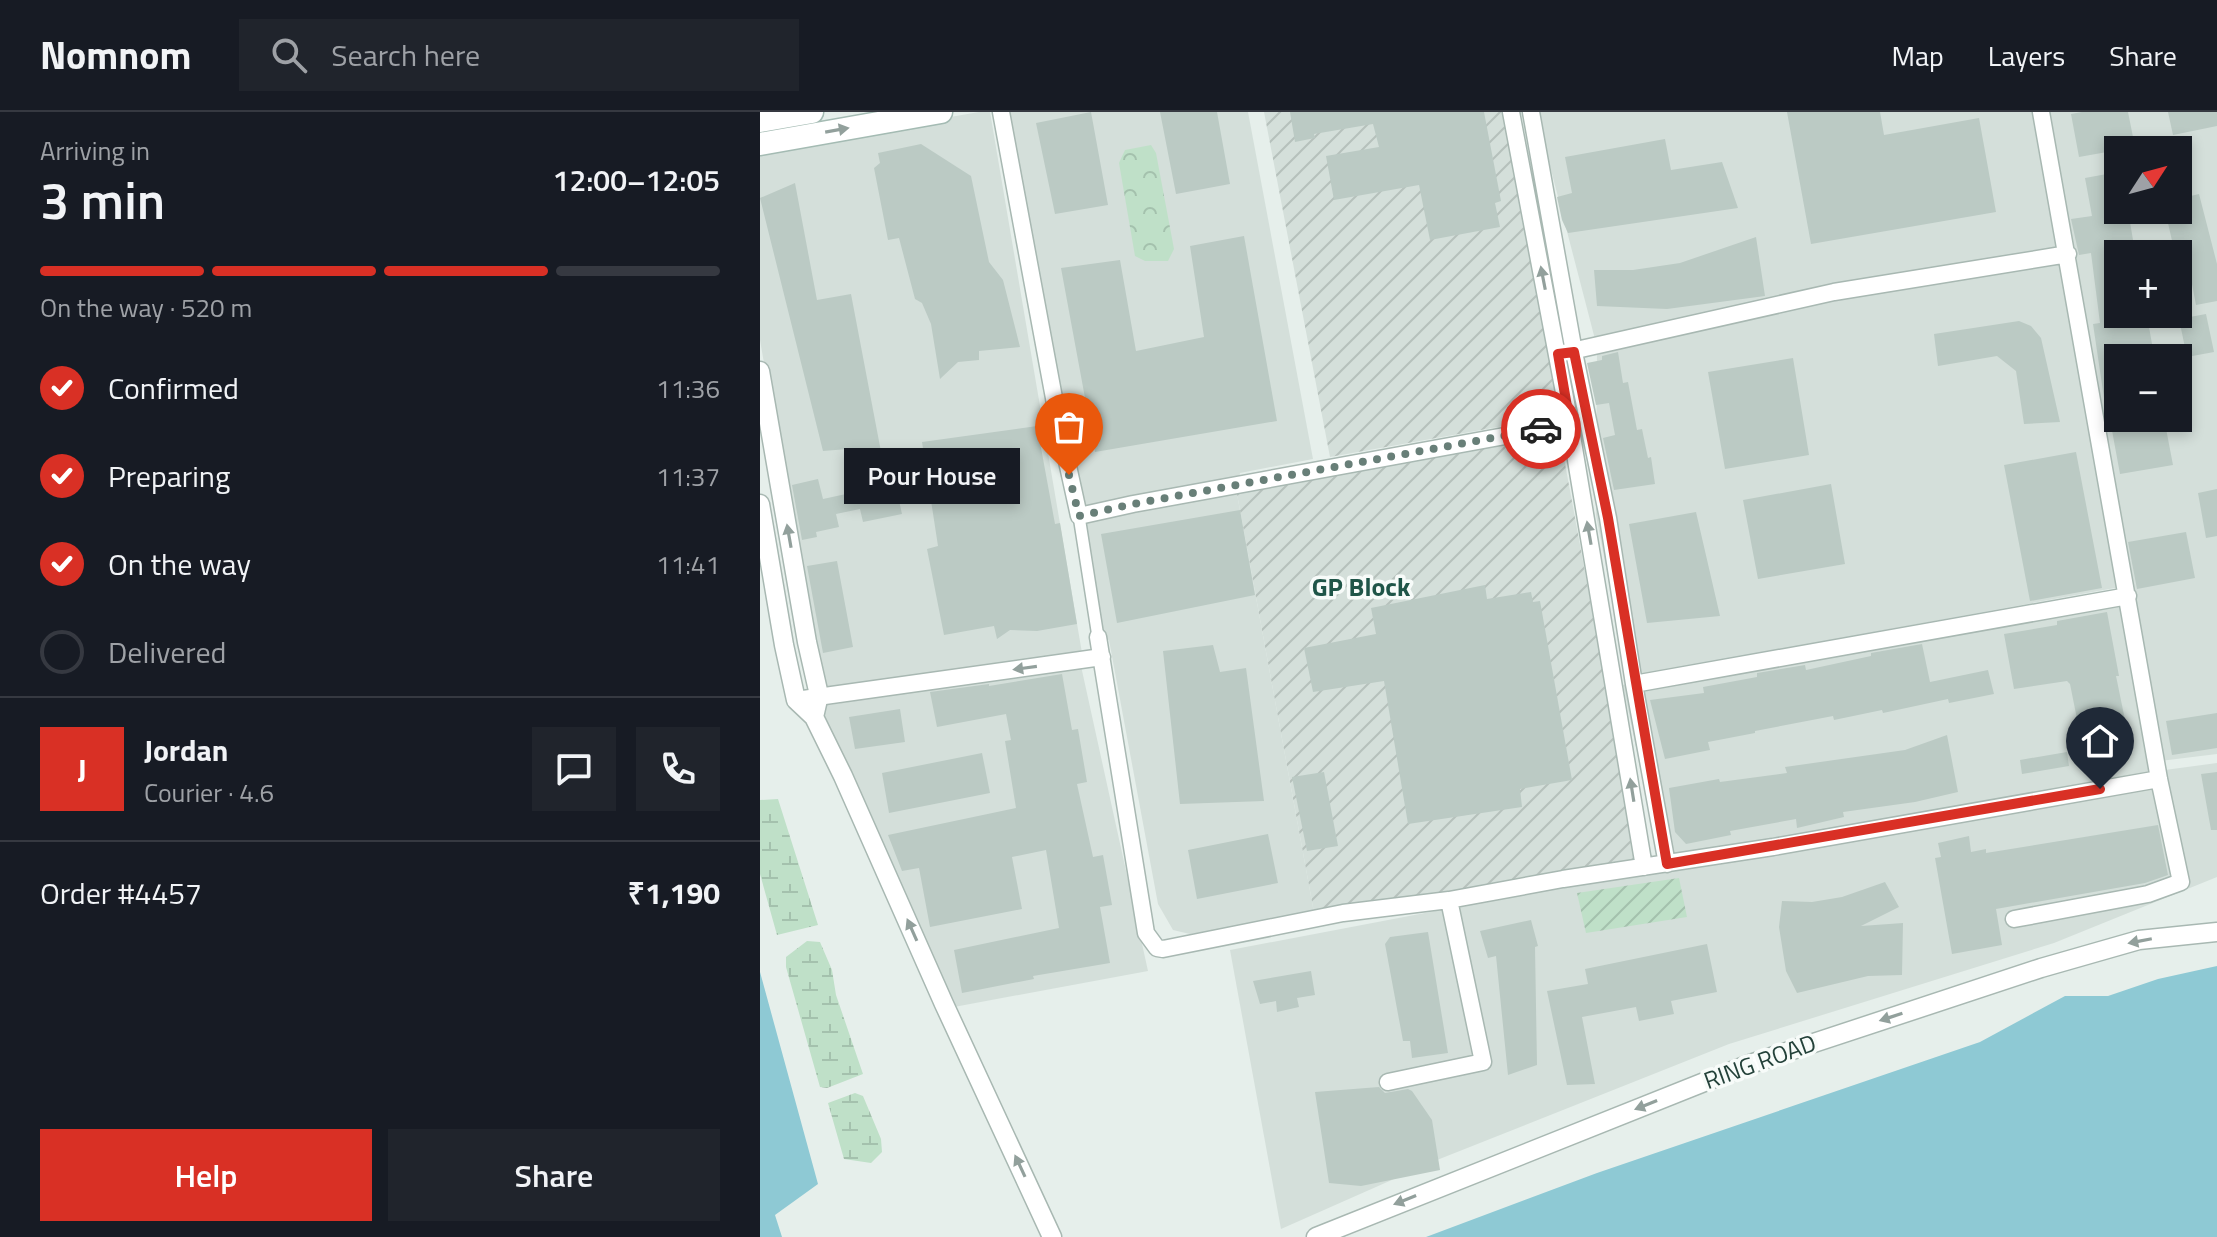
<!DOCTYPE html>
<html lang="en">
<head>
<meta charset="utf-8">
<style>
	body { margin:0; font-family:"Titillium Web",sans-serif; background:#20242c; color:#f1f3f6; height:100vh; display:flex; flex-direction:column; font-size:30px; white-space:nowrap }
	* { box-sizing:border-box; margin:0 }
	p { font-size:26px; color:#9ea1a6 }
	.icon { flex:none; width:44px; height:44px; fill:none; stroke:currentColor; stroke-width:2; stroke-linecap:round; stroke-linejoin:round }
	.map { position:relative; flex:1; overflow:hidden }
	.details { display:flex; flex-direction:column; background:#171b24; width:760px }
	.details>* { flex:none }
	.needle { width:52px; rotate:54deg }
	.tools { position:absolute; left:1344px; top:24px; display:grid; gap:16px }
	.tools a { display:grid; place-items:center; width:88px; height:88px; border-radius:0px; background:#171b24; box-shadow:0 4px 12px #0003; font-size:40px }
	.pin { position:absolute; display:grid; place-items:center; width:68px; height:68px; color:#fff; margin:-82px -34px; border-radius:50% 50% 50% 0; rotate:-45deg; box-shadow:0 0 8px #0007 }
	.pin .icon { rotate:45deg }
	.courier { position:absolute; display:grid; place-items:center; width:80px; height:80px; margin:-40px; border:6px solid #d93025; border-radius:50%; background:#fff; color:#222; box-shadow:0 2px 10px #0007 }
	.bubble { position:absolute; height:56px; border-radius:0px; background:#171b24; box-shadow:0 4px 12px #0003; font-size:26px; font-weight:600; line-height:56px; text-align:center }
	.headline em { font-style:normal; font-weight:600 }
	.headline div { display:flex; flex-direction:column-reverse }
	.headline { display:flex; align-items:center; justify-content:space-between; height:136px; padding:0 40px }
	h1 { font-size:52px; font-weight:600; line-height:60px }
	.bar { display:grid; grid-template-columns:repeat(4,1fr); gap:12px 8px; align-content:center; height:96px; padding:0 40px }
	.bar i { height:10px; border-radius:6px; background:#363941 }
	.bar .current { background:#d93025 }
	.bar p { grid-column:span 4 }
	.line { display:flex; align-items:center; gap:20px; padding:0 40px; border-top:2px solid #363941 }
	.line div { flex:1 }
	.round { display:grid; place-items:center; flex:none; width:84px; height:84px; border-radius:0px; background:#20242c }
	ol { padding:0 40px; list-style:none }
	li { display:flex; align-items:center; gap:24px; height:88px }
	li p { margin-inline-start:auto }
	li .icon { padding:8px; border-radius:50%; background:#d93025; color:#fff; stroke-width:4 }
	li:last-child { color:#9ea1a6 }
	li i { width:44px; height:44px; border:4px solid #363941; border-radius:50% }
	.cta { display:flex; gap:16px; margin-top:auto; padding:16px 40px }
	.cta a { flex:1; height:92px; border-radius:0px; background:#d93025; color:#fff; font-size:32px; font-weight:600; line-height:92px; text-align:center }
	.cta a+a { background:#20242c; color:#f1f3f6 }
	header { display:flex; align-items:center; gap:48px; box-sizing:border-box; height:112px; padding:0 40px; background:#171b24; border-bottom:2px solid #363941 }
	header strong { font-size:38px }
	nav { display:flex; gap:44px; margin-inline-start:auto; font-size:28px }
	.search { width:560px; height:72px; background:#20242c; display:flex; align-items:center; gap:20px; box-sizing:border-box; padding:0 28px; border-radius:0px; color:#9ea1a6; font-size:30px }
	main { display:flex; flex:1; min-height:0 }
	.map>svg:first-child { display:block }
	.built { fill:#d4dfda; fill-rule:evenodd }
	.industrial { fill:url(#industrial-furrows) }
	.wetland { fill:url(#wetland-marsh) }
	.park { fill:url(#park-crowns) }
	.garden { fill:url(#garden-furrows) }
	.water { fill:#8ec9d4 }
	.building { fill:#bbcac4 }
	.lines { fill:none; stroke-linecap:round; stroke-linejoin:round }
	.pedestrian-casing { stroke:#a8b8b2; stroke-width:14 }
	.minor-casing { stroke:#a8b8b2; stroke-width:19 }
	.tertiary-casing { stroke:#a8b8b2; stroke-width:21 }
	.secondary-casing { stroke:#a4bbb3; stroke-width:25 }
	.pedestrian { stroke:#fff; stroke-width:11 }
	.minor { stroke:#fff; stroke-width:16 }
	.tertiary { stroke:#fff; stroke-width:18 }
	.secondary { stroke:#fff; stroke-width:22 }
	.oneway { fill:#92a09c }
	.done { stroke:#687f78; stroke-width:8; stroke-dasharray:0 14.4 }
	.route { stroke:#d93025; stroke-width:10 }
	.labels { text-anchor:middle; stroke-width:7; stroke-linejoin:round; paint-order:stroke }
	.street-label { font-size:24px; fill:#24423a; stroke:#f7fbf9 }
	.neighbourhood-label { font-size:26px; font-weight:bold; fill:#1f5548; stroke:#f7fbf9 }
</style>
</head>
<body>
<header>
<strong>Nomnom</strong>
<div class="search"><svg class="icon" aria-label="search" viewBox="0 0 24 24"><circle cx="10" cy="10" r="6"/><path d="M15 15l6 6"/></svg>Search here</div>
<nav><a>Map</a><a>Layers</a><a>Share</a></nav>
</header>
<main>
<section class="details">
<div class="headline"><div><h1>3 min</h1><p>Arriving in</p></div><em>12:00–12:05</em></div>
<div class="bar"><i class="current"></i><i class="current"></i><i class="current"></i><i></i><p>On the way · 520 m</p></div>
<ol>
<li><svg class="icon" aria-label="check" viewBox="0 0 24 24"><path d="M5 12l5 5 9-10"/></svg>Confirmed<p>11:36</p></li>
<li><svg class="icon" aria-label="check" viewBox="0 0 24 24"><path d="M5 12l5 5 9-10"/></svg>Preparing<p>11:37</p></li>
<li><svg class="icon" aria-label="check" viewBox="0 0 24 24"><path d="M5 12l5 5 9-10"/></svg>On the way<p>11:41</p></li>
<li><i></i>Delivered</li>
</ol>
<div class="line" style="height:144px"><b class="round" style="background:#d93025;color:#fff">J</b><div><b>Jordan</b><p>Courier · 4.6</p></div><a class="round"><svg class="icon" aria-label="chat" viewBox="0 0 24 24"><path d="M4 5h16v11H9l-5 4z"/></svg></a><a class="round"><svg class="icon" aria-label="phone" viewBox="0 0 24 24"><path d="M5 4h4l2 5-3 2q2 4 5 5l2-3 5 2v4C11 20 4 13 5 4z"/></svg></a></div>
<div class="line" style="height:104px"><div>Order #4457</div><b>₹1,190</b></div>
<div class="cta"><a>Help</a><a>Share</a></div>
</section>
<div class="map">
<svg width="1457" height="1125" viewBox="0 0 1457 1125">
	<defs>
		<pattern id="industrial-furrows" width="10" height="10" patternUnits="userSpaceOnUse" patternTransform="scale(2)"><rect width="10" height="10" fill="#d4dfda"/><path d="M-1 1l2-2M0 10L10 0M9 11l2-2" fill="none" stroke="#b6c1bc"/></pattern>
		<pattern id="wetland-marsh" width="20" height="14" patternUnits="userSpaceOnUse" patternTransform="scale(2)"><rect width="20" height="14" fill="#bfe0c8"/><path d="M1 5h8M5 5V1M11 12h8M15 12V8" fill="none" stroke="#a4c1ad"/></pattern>
		<pattern id="park-crowns" width="20" height="18" patternUnits="userSpaceOnUse" patternTransform="scale(2)"><rect width="20" height="18" fill="#bfe0c8"/><path d="M2 6a3 3 0 1 1 6 0M12 15a3 3 0 1 1 6 0" fill="none" stroke="#a4c1ad"/></pattern>
		<pattern id="garden-furrows" width="10" height="10" patternUnits="userSpaceOnUse" patternTransform="scale(2)"><rect width="10" height="10" fill="#bfe0c8"/><path d="M-1 1l2-2M0 10L10 0M9 11l2-2" fill="none" stroke="#a4c1ad"/></pattern>
	</defs>
	<rect width="100%" height="100%" fill="#e6efeb"/>
	<!-- built -->
	<path class="built" d="M219,0H230L322,541L65,583L25,373L0,228V38Z
		M248,0H488L553,347L480,361L477,382L555,806L430,822L413,818L398,792L349,528L333,523Z
		M776,0H1273L1360,475L867,565L836,403L837,235Z
		M1285,0H1457V642L1400,649ZM1358,38H1418V98H1358ZM1358,142H1418V202H1358ZM1358,246H1418V306H1358Z
		M1360,492L1390,660L1457,651V765L1294,831L969,932L677,1048L521,1117L470,838L901,756L863,573Z
		M321,554L388,859L194,895L64,607L62,594Z"/>
	<!-- industrial -->
	<path class="industrial" d="M504,0H749L800,304L570,345Z
		M799,319L878,747L555,806L477,382Z"/>
	<!-- wetland -->
	<path class="wetland" d="M18,687L58,813L17,823L0,762V688Z
		M47,829L60,830L72,858L76,883L103,962L67,976L60,975L26,855V845Z
		M95,981L103,984L121,1027L122,1040L111,1051L84,1047L68,991Z"/>
	<!-- park -->
	<path class="park" d="M391,33L396,41L414,137L408,149H385L375,144L359,51L365,38Z"/>
	<!-- garden -->
	<path class="garden" d="M919,766L927,805L826,821L817,781Z"/>
	<!-- water -->
	<path class="water" d="M1457,854V1125H666L837,1061L1220,930L1305,884H1348L1398,867Z
		M0,860L58,1072L15,1103L22,1125H0Z"/>
	<!-- building -->
	<path class="building" d="M331,0L348,93L295,102L276,11Z
		M400,0H457L470,72L416,82Z
		M530,0H724L741,89L735,91L740,115L670,128L659,73L574,88L566,44L619,35L613,12L554,22L555,26L535,30Z
		M1027,0H1120L1124,23L1219,6L1236,100L1051,132Z
		M1322,0H1368L1375,35L1319,45L1311,2Z
		M1408,0H1457V14L1413,23Z
		M905,27L911,58L962,50L978,96L808,121L802,108L797,85L812,81L805,45Z
		M161,32L211,64L229,150L243,168L260,235L219,239V248L198,250L180,267L171,212L162,191L155,187L139,126L128,128L114,56L120,51L118,41Z
		M1358,60V98H1368L1374,134L1358,137V208L1387,204L1394,243L1358,246V306H1404L1413,353L1360,362L1351,313H1348L1333,212L1340,211L1331,141L1319,143L1311,107L1332,104L1325,66Z
		M35,71L57,188L91,182L122,345L129,343L142,402L103,410L100,397L76,402L79,415L56,420L57,425L42,428L32,373L58,367L63,387L109,377L100,336L63,339L0,86Z
		M1439,82L1457,152V189L1436,193L1424,130L1413,133L1405,98H1418V87Z
		M484,124L517,309L335,340L301,156L360,148L376,239L444,225L430,134Z
		M996,125L1005,184L907,197L837,194L834,158H873L920,151Z
		M1446,202L1454,240L1427,245L1419,207Z
		M1259,209L1271,214L1281,226L1300,310L1264,312L1256,259L1237,244L1178,254L1174,222Z
		M858,240L863,271L868,270L877,318L882,317L888,346L891,345L895,372L854,378L843,326L855,323L849,291L836,293L827,251L842,248V244Z
		M1033,246L1049,343L965,357L948,260Z
		M277,314L295,412L300,411L317,512L277,519L250,518L237,527L234,514L184,523L167,437L178,434L162,330Z
		M1316,340L1342,476L1270,489L1244,353Z
		M1071,372L1085,452L998,467L983,388Z
		M1457,377V424L1446,426L1438,381Z
		M480,398L495,483L357,511L341,422Z
		M936,400L960,504L887,511L869,412Z
		M1426,420L1435,466L1377,477L1368,430Z
		M77,449L93,535L63,541L47,454Z
		M725,473L727,487L771,480L773,490L780,489L812,668L760,677L762,695L648,712L624,569L553,580L544,536L616,522L611,496Z
		M1347,500L1359,564H1356L1371,637L1325,647L1310,572L1307,569L1254,577L1244,522L1297,513V509Z
		M1162,532L1170,570L1228,558L1234,582L1189,591L1188,587L1123,601L1122,598L1074,608L1073,604L995,619V621L948,630L950,638L905,647L890,588L944,581L943,575L997,565V561L1045,553L1046,558L1111,544V541Z
		M453,533L460,560L486,556L504,689L420,692L403,539Z
		M302,562L312,618L318,617L327,670L317,672L333,745L343,743L352,793L340,795L350,851L273,864L274,867L202,881L194,838L299,816L286,738L252,745L262,797L170,815L159,756L142,759L128,723L256,696L245,629L251,628L246,602L177,615L170,580L229,572V574Z
		M140,597L145,630L95,637L89,605Z
		M1457,601V636L1412,643L1406,609Z
		M1187,623L1198,680L1155,690L1083,700L1084,705L1037,716L1036,707L970,719L971,723L926,732L915,720L909,676L959,667L960,670L1027,661L1025,655L1145,638Z
		M1307,640L1309,654L1262,662L1260,648Z
		M222,641L230,681L129,701L122,661Z
		M564,660L578,734L547,739L532,665Z
		M1457,660V718H1451L1441,662Z
		M1398,713L1408,763L1385,771L1236,797L1242,833L1192,842L1175,746L1181,745L1178,731L1209,724L1211,740L1226,737V741Z
		M508,722L518,771L437,787L428,738Z
		M1125,770L1139,795L1101,814L1143,811L1142,863L1108,864L1037,881L1026,859L1019,815L1022,789L1052,790L1082,785Z
		M771,808L778,834L775,835L777,953L748,963L736,844L728,846L720,819Z
		M668,820L688,941L652,946L650,929H643L625,832L630,825Z
		M947,832L957,880L911,889L914,902L879,909L876,895L822,905L835,972L807,973L787,879L828,872L825,857Z
		M551,859L555,883L537,886L539,895L517,900L516,889L500,892L493,869Z
		M619,975L625,981L648,977L652,979L672,1008L680,1058L601,1074L569,1071L555,980Z"/>
	<g class="lines">
		<defs>
			<path id="pedestrian" d="M319,404L338,525"/>
			<path id="minor" d="M241,0L299,313L319,404L373,392L810,312
				M751,0L810,312L884,755
				M771,0L814,240L848,406L874,572L907,752
				M803,241L1074,180L1308,142
				M338,525L386,821L397,836L403,837L583,801L689,788L803,767L1013,735L1399,667
				M874,572L1368,484
				M36,588L342,545
				M1254,807L1388,782L1421,770L1399,667L1281,0
				M628,970L723,950L689,788"/>
			<path id="tertiary" d="M0,259L47,530L59,583L54,605
				M0,392L24,533L36,588L54,605L83,664L184,892L292,1125
				M556,1125L987,953L1281,856L1379,828L1457,820"/>
			<path id="secondary" d="M0,9L52,0
				M0,32L181,0"/>
		</defs>
		<!-- pedestrian casing -->
		<use href="#pedestrian" class="pedestrian-casing"/>
		<!-- minor casing -->
		<use href="#minor" class="minor-casing"/>
		<!-- tertiary casing -->
		<use href="#tertiary" class="tertiary-casing"/>
		<!-- secondary casing -->
		<use href="#secondary" class="secondary-casing"/>
		<!-- pedestrian -->
		<use href="#pedestrian" class="pedestrian"/>
		<!-- minor -->
		<use href="#minor" class="minor"/>
		<!-- tertiary -->
		<use href="#tertiary" class="tertiary"/>
		<!-- secondary -->
		<use href="#secondary" class="secondary"/>
	</g>
	<!-- one-way arrows -->
	<defs><path id="oneway-solid" d="M-6-.8H1V-3.2L6.5 0L1 3.2V.8H-6Z" transform="scale(2)"/></defs>
	<g class="oneway">
		<use href="#oneway-solid" transform="translate(77 18) rotate(-10)"/>
		<use href="#oneway-solid" transform="translate(783 166) rotate(-101)"/>
		<use href="#oneway-solid" transform="translate(829 421) rotate(-100)"/>
		<use href="#oneway-solid" transform="translate(29 424) rotate(-100)"/>
		<use href="#oneway-solid" transform="translate(265 556) rotate(172)"/>
		<use href="#oneway-solid" transform="translate(872 678) rotate(-99)"/>
		<use href="#oneway-solid" transform="translate(152 818) rotate(-114)"/>
		<use href="#oneway-solid" transform="translate(1380 829) rotate(169)"/>
		<use href="#oneway-solid" transform="translate(1131 905) rotate(162)"/>
		<use href="#oneway-solid" transform="translate(886 993) rotate(158)"/>
		<use href="#oneway-solid" transform="translate(260 1054) rotate(-115)"/>
		<use href="#oneway-solid" transform="translate(645 1088) rotate(158)"/>
	</g>
	<g class="lines">
		<!-- done -->
		<path class="done" d="M309,363L319,404L373,392L781,317"/>
		<!-- route -->
		<path class="route" d="M781,317L810,312L798,242L814,240L848,406L907,752L1340,677"/>
	</g>
	<g class="labels">
		<!-- street labels -->
		<g class="street-label">
			<text transform="translate(1000 950) rotate(-20)" y="8">RING ROAD</text>
		</g>
		<!-- neighbourhood labels -->
		<g class="neighbourhood-label">
			<text x="601" y="484">GP Block</text>
		</g>
	</g>
</svg>
<div class="tools">
<a><svg class="needle" viewBox="-14 -14 28 28"><path d="M0-13l5 13h-10z" fill="#e53935"/><path d="M0 13l5-13h-10z" fill="#9ea1a6"/></svg></a>
<a>+</a>
<a>−</a>
</div>
<div class="pin" style="left:309px;top:363px;background:#ea580c"><svg class="icon" aria-label="bag" viewBox="0 0 24 24"><path d="M5 8h14l-1 12H6zM9 8a3 3 0 0 1 6 0"/></svg></div>
<div class="pin" style="left:1340px;top:677px;background:#1f2937"><svg class="icon" aria-label="home" viewBox="0 0 24 24"><path d="M3 11l9-7 9 7M6 9v11h12V9"/></svg></div>
<div class="courier" style="left:781px;top:317px"><svg class="icon" aria-label="car" viewBox="0 0 24 24"><path d="M5 17H2v-5l4-1 3-4h7l3 4 3 1v5h-3M9 17h6M6 11h13"/><circle cx="7" cy="17" r="2"/><circle cx="17" cy="17" r="2"/></svg></div>
<div class="bubble" style="left:84px;top:336px;width:176px">Pour House</div>
</div>
</main>
</body>
</html>
